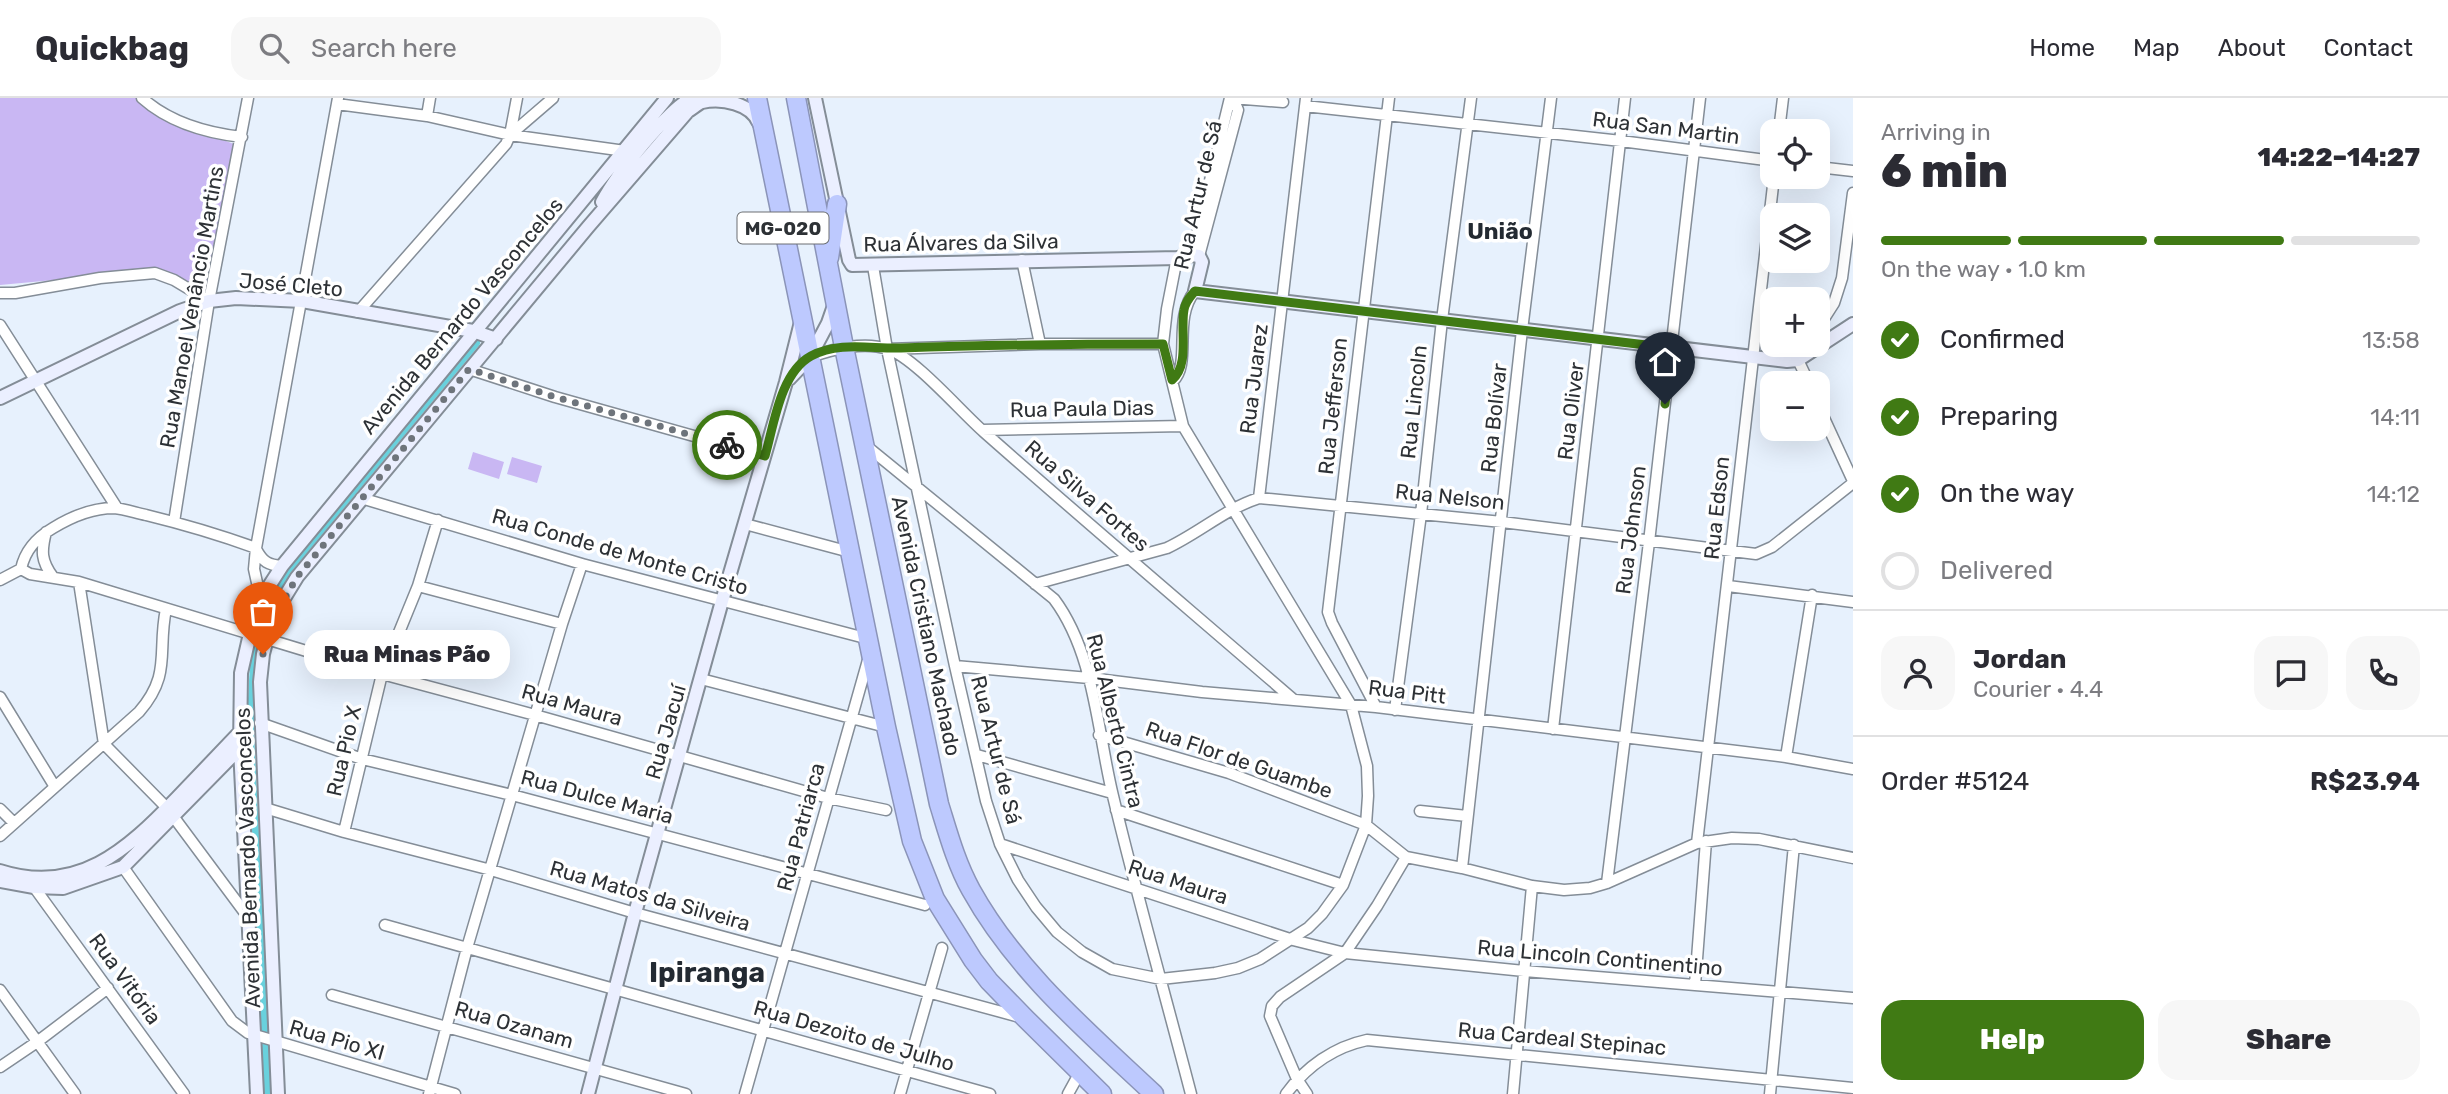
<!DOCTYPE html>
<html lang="en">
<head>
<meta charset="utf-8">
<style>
	body { margin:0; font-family:Rubik,sans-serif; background:#f7f7f7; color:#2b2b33; height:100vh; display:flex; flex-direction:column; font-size:26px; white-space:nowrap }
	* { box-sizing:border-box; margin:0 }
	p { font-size:23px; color:#7c7c81 }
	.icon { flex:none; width:38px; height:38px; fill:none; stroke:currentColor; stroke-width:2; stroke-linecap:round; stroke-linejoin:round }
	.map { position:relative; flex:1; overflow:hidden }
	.details { display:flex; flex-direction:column; background:#fff; width:595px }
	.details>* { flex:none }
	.fabs { position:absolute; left:1760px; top:21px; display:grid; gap:14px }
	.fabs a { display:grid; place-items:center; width:70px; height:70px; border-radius:14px; background:#fff; box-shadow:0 7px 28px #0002; font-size:35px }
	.pin { position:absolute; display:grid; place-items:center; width:60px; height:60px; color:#fff; margin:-72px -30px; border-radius:50% 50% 50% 0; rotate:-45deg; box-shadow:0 0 7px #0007 }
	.pin .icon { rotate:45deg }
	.courier { position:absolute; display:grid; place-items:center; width:70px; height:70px; margin:-35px; border:5px solid #407a14; border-radius:50%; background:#fff; color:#222; box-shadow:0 2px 9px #0007 }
	.bubble { position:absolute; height:49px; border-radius:21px; background:#fff; box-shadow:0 7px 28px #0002; font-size:23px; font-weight:800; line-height:49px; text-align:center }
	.headline em { font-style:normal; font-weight:800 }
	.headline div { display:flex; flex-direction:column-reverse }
	.headline { display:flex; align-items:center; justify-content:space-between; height:119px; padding:0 28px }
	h1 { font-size:46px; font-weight:800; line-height:52px }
	.bar { display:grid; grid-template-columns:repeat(4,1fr); gap:10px 7px; align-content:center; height:84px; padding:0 28px }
	.bar i { height:9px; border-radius:5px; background:#e1e1e2 }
	.bar .on { background:#407a14 }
	.bar p { grid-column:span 4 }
	.line { display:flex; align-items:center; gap:18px; padding:0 28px; border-top:2px solid #e1e1e2 }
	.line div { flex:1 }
	.round { display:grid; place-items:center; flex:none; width:74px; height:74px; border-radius:21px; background:#f7f7f7 }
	ol { padding:0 28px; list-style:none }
	li { display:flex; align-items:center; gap:21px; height:77px }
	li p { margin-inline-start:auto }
	li .icon { padding:7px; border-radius:50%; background:#407a14; color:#fff; stroke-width:4 }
	li:last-child { color:#7c7c81 }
	li i { width:38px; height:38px; border:4px solid #e1e1e2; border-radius:50% }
	.primary-button { display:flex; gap:14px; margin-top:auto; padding:14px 28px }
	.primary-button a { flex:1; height:80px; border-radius:21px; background:#407a14; color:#fff; font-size:28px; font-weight:800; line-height:80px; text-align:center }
	.primary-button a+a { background:#f7f7f7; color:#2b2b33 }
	header { display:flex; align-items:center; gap:42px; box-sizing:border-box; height:98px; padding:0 35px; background:#fff; border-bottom:2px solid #e1e1e2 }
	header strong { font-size:33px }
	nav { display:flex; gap:38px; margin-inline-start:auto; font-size:24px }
	.search { width:490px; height:63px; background:#f7f7f7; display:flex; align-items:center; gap:18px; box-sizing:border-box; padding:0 24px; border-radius:21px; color:#7c7c81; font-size:26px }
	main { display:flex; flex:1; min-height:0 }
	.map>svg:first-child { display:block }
	.green { fill:#c9b7f3 }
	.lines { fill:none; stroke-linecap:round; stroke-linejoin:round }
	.canal { stroke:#69d1dd; stroke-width:8 }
	.street-casing { stroke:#848d97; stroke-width:13 }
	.secondary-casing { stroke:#848d97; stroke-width:16 }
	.highway-casing { stroke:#8b94b8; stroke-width:21 }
	.street { stroke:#fff; stroke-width:10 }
	.secondary { stroke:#ebefff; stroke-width:12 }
	.highway { stroke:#bdc9fe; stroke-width:18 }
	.done { stroke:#6e747b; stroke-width:7; stroke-dasharray:0 12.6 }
	.route { stroke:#407a14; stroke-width:9 }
	.labels { text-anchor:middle; stroke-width:7; stroke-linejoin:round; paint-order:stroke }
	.shield { fill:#fff; stroke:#6c6f72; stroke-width:2 }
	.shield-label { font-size:19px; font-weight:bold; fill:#2d3135 }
	.street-label { font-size:21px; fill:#2d3135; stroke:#fff }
	.neighbourhood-label { font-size:23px; font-weight:bold; fill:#232a32; stroke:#fff }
	.district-label { font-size:28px; font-weight:bold; fill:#232a32; stroke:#fff }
</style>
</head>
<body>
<header>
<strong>Quickbag</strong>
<div class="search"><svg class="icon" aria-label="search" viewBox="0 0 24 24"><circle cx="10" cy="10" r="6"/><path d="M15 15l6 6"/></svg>Search here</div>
<nav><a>Home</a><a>Map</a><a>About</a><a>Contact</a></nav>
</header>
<main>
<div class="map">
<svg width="1853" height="996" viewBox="0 0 1853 996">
	<rect width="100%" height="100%" fill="#e7f1fd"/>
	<!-- green -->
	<path class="green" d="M0,0H141L212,38L234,46L205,190L161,172L0,187Z
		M473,354L504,364L499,381L468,371Z
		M512,359L542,368L537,385L507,376Z"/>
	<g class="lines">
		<!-- canal -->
		<path class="canal" d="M268,996L250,636L255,548L263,524L286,474L476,245"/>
		<defs>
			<path id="street" d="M142,0C169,24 206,35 242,39
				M1232,0L1283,4
				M337,6L427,18L510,37L625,53
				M1305,8L1621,43L1773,63
				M427,18L430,0
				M1779,33L1783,0
				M510,37L517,0
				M1818,69L1853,73
				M1192,157L1230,0
				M1199,158L1238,12L1233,0
				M1022,162L1040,246
				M873,168L887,251L955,568L986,703L1000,746L1018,782L1036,809L1057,834L1082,854L1112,871L1161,881L1215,875L1238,870L1260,861L1308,830L1322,816L1343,787L1366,727L1368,698L1367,668L1351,607L1183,328L1163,246L1167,211L1177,160
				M0,195H15L100,180L155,175L174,182L209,203
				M358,214L506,46L510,37L553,0
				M0,227L117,410
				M1818,230L1834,205L1842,180L1853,95
				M1807,247L1798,262L1809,285
				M887,251L1040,246H1163
				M810,259C834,251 863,243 888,251C915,260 960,313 984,334C1086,424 1191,513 1294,602
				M469,271L555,299L765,358
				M1173,283C1192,265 1172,221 1195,193
				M1818,307L1853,383
				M982,332L1183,328
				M864,346L1054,501C1095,556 1097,633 1113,698C1137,798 1165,896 1191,996
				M361,400L582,466L869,541
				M1259,400L1306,0
				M174,424L209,203L248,0
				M745,426L850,454
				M46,434C41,453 41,463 53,479
				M256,451C263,464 268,467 282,468
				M21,471L30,476L79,484L382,576L535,617L828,700L886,712
				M21,471C25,452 36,440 53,430C71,419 93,410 114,410C125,411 136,415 146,417C183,426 220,437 256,450
				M0,482L21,471
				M79,484L104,646L167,710L248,819
				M1035,486L1167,450C1199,435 1225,411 1259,400L1502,424L1756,456L1772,449L1853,385
				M418,488L562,526
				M1728,488L1853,504
				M261,503L254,471L256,450L338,0
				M955,568L1089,580L1202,594L1376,609L1786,659L1853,671
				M701,581L886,629
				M0,599L55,689
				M1376,609L1332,525L1328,514L1389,0
				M1395,612L1421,416L1442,222L1471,0
				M260,625L362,661L512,697L925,807
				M1553,631L1625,0
				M1099,637L1229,675L1366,727L1406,759L1462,770L1532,788L1564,792L1590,790L1607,785L1697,745L1732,740L1759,741L1853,760
				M977,657L1112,695
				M1786,659L1812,497
				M265,710L344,734L491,772L635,815L1020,919
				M0,711L14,725
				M1116,712L1343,787
				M1420,713L1467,718
				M344,734L382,576L418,488L438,422
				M0,738L139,614C172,576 157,554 166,511
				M1697,745L1774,79
				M1000,746L1293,842L1345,855L1524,873L1853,900
				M123,769L232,923L248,935L455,996
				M1462,770L1522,232L1551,0
				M1607,785L1649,444L1700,0
				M34,789L184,996
				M385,827L990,996
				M1695,887L1706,743
				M0,892L75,996
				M332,897L686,996
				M0,969L37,944L108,890
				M429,996L467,850L562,526L582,466
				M745,996L868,562
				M900,996L942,850
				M1068,996L1079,976
				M1286,996C1306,969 1334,949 1367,942L1853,990
				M1307,996L1297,981L1270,918L1272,908L1280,899L1345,855L1377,808L1406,759
				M1513,996L1532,788
				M1770,996L1794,747"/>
			<path id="secondary" d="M815,0L849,162L852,167L1177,160L1192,157L1199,158L1202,164L1195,193L1787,263L1798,262L1853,226
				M602,104C617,76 664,16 691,0
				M789,281L810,259L828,225L835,205
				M0,300L180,213L209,203L236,200L302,203L473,233L496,241
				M0,773C77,798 127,752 177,700C198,678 219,656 240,634
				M0,783L34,789L63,790L123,769L240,650
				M257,996L240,650L241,575L254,518L264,496L282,468L667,0
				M278,996L260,584L263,556L270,529L281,505L297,479L588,129L688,13C692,11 697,6 702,4C722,0 751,5 759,25
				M588,996L635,815L722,503L786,284L801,224"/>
			<path id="highway" d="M757,0L886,629L912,743L935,801L973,862L989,883L1026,921L1102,996
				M796,0L844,249L939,706C948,735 956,765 971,792C1016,873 1087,933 1154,996
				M829,160L837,106"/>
		</defs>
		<!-- street casing -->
		<use href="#street" class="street-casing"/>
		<!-- secondary casing -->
		<use href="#secondary" class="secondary-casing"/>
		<!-- highway casing -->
		<use href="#highway" class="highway-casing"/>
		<!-- street -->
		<use href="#street" class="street"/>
		<!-- secondary -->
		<use href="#secondary" class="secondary"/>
		<!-- highway -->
		<use href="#highway" class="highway"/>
	</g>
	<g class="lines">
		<!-- done -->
		<path class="done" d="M263,556L273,521L297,479L469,271L555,299L727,347"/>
		<!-- route -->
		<path class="route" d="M727,347L765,358C774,327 780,275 811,258C839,243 871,251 901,250C988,247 1076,246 1163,246L1172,282C1190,267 1180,233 1184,212C1185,204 1190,199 1195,193L1671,250L1665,306"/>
	</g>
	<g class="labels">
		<!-- shield labels -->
		<rect class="shield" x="737.5" y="114.5" width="91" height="31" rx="5"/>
		<g class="shield-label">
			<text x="783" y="137">MG-020</text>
		</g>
		<!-- street labels -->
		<g class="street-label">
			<text transform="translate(1666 30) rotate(7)" y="7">Rua San Martin</text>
			<text transform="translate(1198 97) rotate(-77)" y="7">Rua Artur de Sá</text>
			<text transform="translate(961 145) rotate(-1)" y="7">Rua Álvares da Silva</text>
			<text transform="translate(291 187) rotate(5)" y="7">José Cleto</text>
			<text transform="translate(192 209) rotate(-80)" y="7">Rua Manoel Venâncio Martins</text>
			<text transform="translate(462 218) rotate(-50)" y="7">Avenida Bernardo Vasconcelos</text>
			<text transform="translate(1254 281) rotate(-83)" y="7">Rua Juarez</text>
			<text transform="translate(1414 304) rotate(-84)" y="7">Rua Lincoln</text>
			<text transform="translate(1333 308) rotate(-84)" y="7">Rua Jefferson</text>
			<text transform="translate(1082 311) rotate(-1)" y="7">Rua Paula Dias</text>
			<text transform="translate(1571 313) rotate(-83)" y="7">Rua Oliver</text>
			<text transform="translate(1494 320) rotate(-84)" y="7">Rua Bolívar</text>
			<text transform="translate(1087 398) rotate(41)" y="7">Rua Silva Fortes</text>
			<text transform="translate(1450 399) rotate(6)" y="7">Rua Nelson</text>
			<text transform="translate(1717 410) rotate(-84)" y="7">Rua Edson</text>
			<text transform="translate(1631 432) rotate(-83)" y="7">Rua Johnson</text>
			<text transform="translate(620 454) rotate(16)" y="7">Rua Conde de Monte Cristo</text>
			<text transform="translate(926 528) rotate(78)" y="7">Avenida Cristiano Machado</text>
			<text transform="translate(1407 594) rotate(7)" y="7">Rua Pitt</text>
			<text transform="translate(572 607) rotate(16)" y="7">Rua Maura</text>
			<text transform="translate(1115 623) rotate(76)" y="7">Rua Alberto Cintra</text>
			<text transform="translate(666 634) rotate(-74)" y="7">Rua Jacuí</text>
			<text transform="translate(996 652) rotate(76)" y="7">Rua Artur de Sá</text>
			<text transform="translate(344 653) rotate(-77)" y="7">Rua Pio X</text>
			<text transform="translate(1239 662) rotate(19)" y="7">Rua Flor de Guambe</text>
			<text transform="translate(597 699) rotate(15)" y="7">Rua Dulce Maria</text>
			<text transform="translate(801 729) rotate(-75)" y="7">Rua Patriarca</text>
			<text transform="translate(248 760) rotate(-92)" y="7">Avenida Bernardo Vasconcelos</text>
			<text transform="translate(1178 784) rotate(18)" y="7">Rua Maura</text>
			<text transform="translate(650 798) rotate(16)" y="7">Rua Matos da Silveira</text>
			<text transform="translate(1600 860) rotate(5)" y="7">Rua Lincoln Continentino</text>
			<text transform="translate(125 881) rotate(54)" y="7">Rua Vitória</text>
			<text transform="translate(514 927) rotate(16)" y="7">Rua Ozanam</text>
			<text transform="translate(854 938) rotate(16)" y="7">Rua Dezoito de Julho</text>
			<text transform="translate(1562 941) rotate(5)" y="7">Rua Cardeal Stepinac</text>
			<text transform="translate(337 942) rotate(16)" y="7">Rua Pio XI</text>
		</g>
		<!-- neighbourhood labels -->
		<g class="neighbourhood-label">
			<text x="1500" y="141">União</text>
		</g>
		<!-- district labels -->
		<g class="district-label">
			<text x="707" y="884">Ipiranga</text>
		</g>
	</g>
</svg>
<div class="fabs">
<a><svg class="icon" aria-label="locate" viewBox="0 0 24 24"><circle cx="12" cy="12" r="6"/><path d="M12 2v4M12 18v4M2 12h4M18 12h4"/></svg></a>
<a><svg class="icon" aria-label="layers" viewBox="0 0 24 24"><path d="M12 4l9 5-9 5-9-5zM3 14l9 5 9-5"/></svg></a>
<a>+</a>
<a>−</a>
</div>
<div class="pin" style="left:263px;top:556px;background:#ea580c"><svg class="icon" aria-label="bag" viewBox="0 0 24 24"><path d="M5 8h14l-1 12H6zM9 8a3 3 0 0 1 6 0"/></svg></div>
<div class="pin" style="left:1665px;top:306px;background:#1f2937"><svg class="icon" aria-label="home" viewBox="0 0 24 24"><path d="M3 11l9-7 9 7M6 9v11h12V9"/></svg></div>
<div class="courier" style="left:727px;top:347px"><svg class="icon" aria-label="bike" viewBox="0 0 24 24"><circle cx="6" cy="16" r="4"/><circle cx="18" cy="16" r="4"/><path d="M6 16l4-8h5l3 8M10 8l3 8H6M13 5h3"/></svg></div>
<div class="bubble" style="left:304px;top:532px;width:206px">Rua Minas Pão</div>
</div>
<section class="details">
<div class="headline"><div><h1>6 min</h1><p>Arriving in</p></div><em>14:22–14:27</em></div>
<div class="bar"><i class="on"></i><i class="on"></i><i class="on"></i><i></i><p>On the way · 1.0 km</p></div>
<ol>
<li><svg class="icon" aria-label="check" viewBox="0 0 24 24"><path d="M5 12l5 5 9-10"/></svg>Confirmed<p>13:58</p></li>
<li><svg class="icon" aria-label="check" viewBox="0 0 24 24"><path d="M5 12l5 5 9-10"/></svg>Preparing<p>14:11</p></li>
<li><svg class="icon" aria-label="check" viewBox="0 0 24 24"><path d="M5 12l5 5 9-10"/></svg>On the way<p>14:12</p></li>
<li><i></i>Delivered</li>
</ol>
<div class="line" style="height:126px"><a class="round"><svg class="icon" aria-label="person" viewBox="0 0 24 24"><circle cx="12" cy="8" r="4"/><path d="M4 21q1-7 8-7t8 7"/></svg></a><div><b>Jordan</b><p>Courier · 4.4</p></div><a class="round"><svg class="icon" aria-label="chat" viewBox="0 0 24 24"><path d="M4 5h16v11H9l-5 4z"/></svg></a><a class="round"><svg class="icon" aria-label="phone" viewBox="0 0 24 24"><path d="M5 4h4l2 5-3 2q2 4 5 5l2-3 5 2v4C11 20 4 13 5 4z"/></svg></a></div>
<div class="line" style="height:91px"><div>Order #5124</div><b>R$23.94</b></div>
<div class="primary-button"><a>Help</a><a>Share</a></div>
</section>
</main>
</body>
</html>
